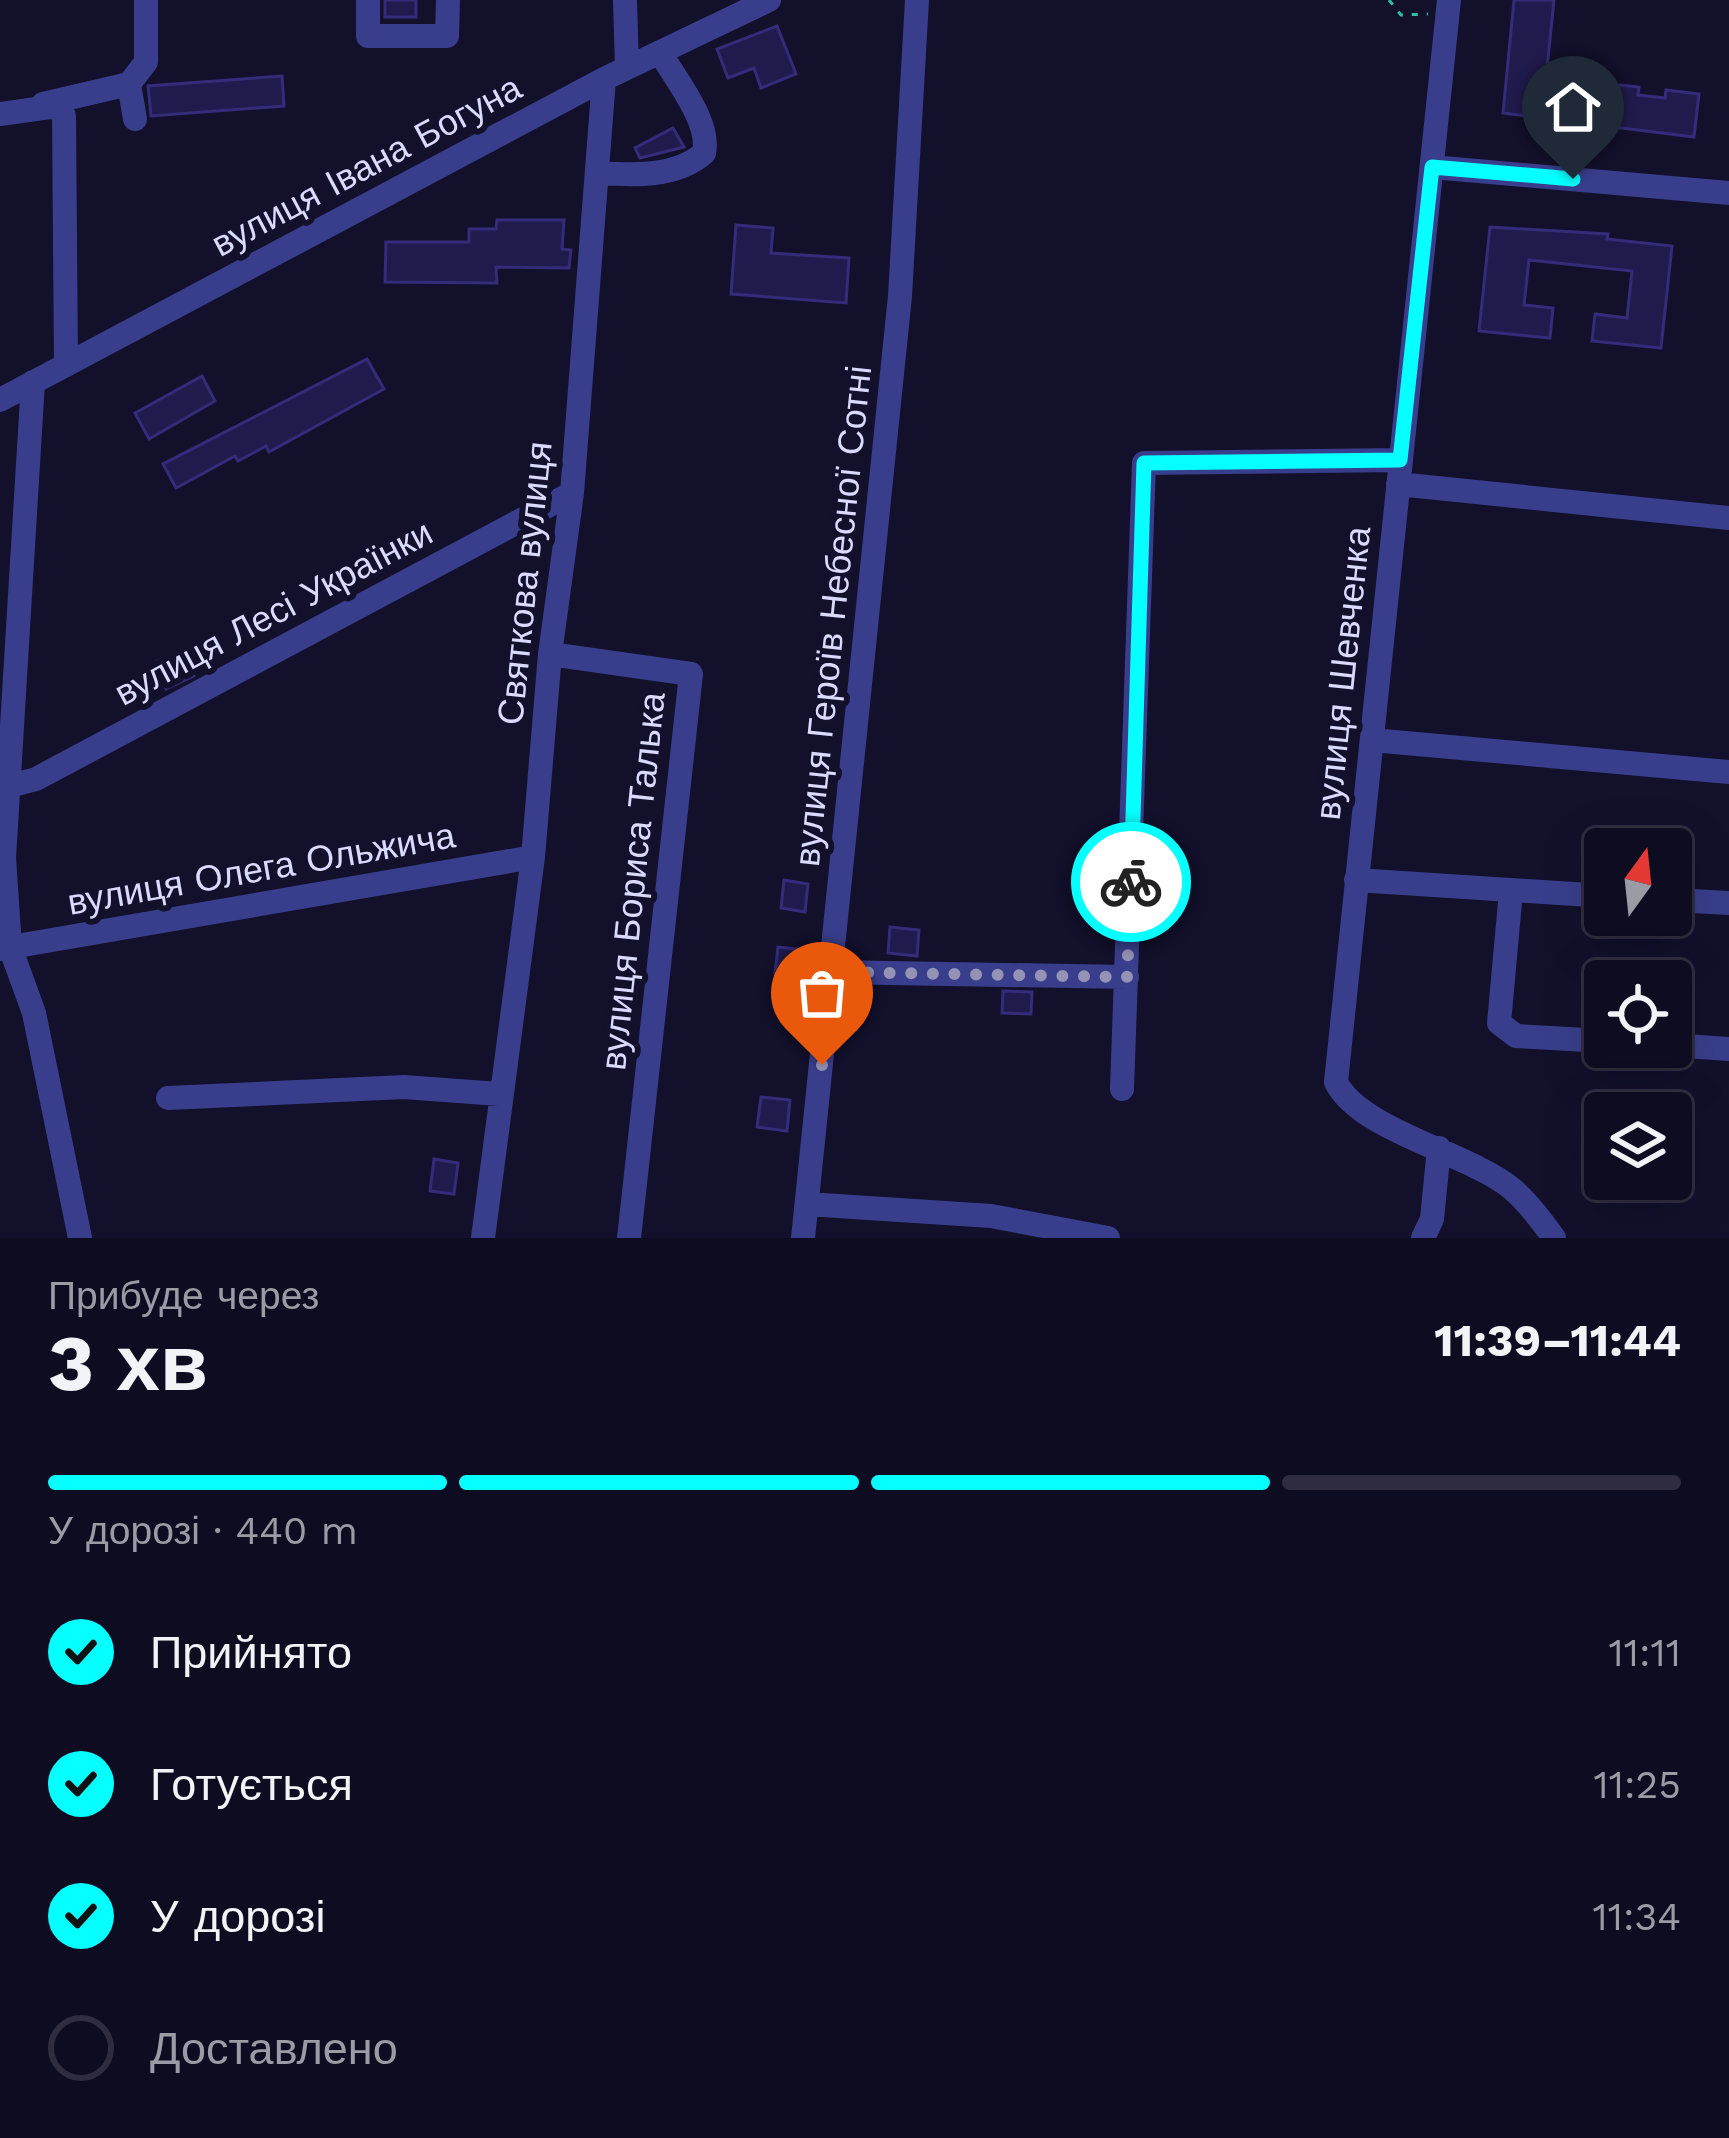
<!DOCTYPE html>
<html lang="uk">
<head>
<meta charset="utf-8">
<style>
	body { margin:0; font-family:"Work Sans",sans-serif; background:#1c1a2d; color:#f1f3f6; height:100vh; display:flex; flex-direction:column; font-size:45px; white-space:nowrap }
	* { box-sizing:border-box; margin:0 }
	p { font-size:39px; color:#9b9ba5 }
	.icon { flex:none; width:66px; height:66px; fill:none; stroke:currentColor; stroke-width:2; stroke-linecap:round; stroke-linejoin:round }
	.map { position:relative; height:1238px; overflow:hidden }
	.side { display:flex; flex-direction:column; background:#0e0c20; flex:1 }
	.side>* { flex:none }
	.needle { width:78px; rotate:15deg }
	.controls { position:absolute; left:1584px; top:828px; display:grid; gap:24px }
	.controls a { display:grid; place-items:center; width:108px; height:108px; border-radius:12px; background:#0e0c20; box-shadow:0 12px 48px #0002,0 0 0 3px #2e2c3e; font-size:60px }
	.pin { position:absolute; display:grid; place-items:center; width:102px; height:102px; color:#fff; margin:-123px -51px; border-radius:50% 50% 50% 0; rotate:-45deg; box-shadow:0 0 12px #0007 }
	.pin .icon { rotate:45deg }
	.courier { position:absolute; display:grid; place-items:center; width:120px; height:120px; margin:-60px; border:9px solid #06ffff; border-radius:50%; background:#fff; color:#222; box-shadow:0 3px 15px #0007 }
	.summary em { font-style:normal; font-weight:700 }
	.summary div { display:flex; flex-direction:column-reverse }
	.summary { display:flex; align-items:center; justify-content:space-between; height:204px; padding:0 48px }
	h1 { font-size:78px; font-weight:700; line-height:90px }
	.bar { display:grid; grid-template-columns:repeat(4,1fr); gap:18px 12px; align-content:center; height:144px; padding:0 48px }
	.bar i { height:15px; border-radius:9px; background:#2e2c3e }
	.bar .selected { background:#06ffff }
	.bar p { grid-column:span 4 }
	ol { padding:0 48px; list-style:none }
	li { display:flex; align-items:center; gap:36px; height:132px }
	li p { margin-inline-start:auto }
	li .icon { padding:12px; border-radius:50%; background:#06ffff; color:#111; stroke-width:4 }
	li:last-child { color:#9b9ba5 }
	li i { width:66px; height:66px; border:6px solid #2e2c3e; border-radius:50% }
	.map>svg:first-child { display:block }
	.building { fill:#201b4d; stroke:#342c7a; stroke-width:3 }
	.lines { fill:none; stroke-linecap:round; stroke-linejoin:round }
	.path { stroke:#2bc1a9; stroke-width:3; stroke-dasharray:6 9; stroke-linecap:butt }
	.minor { stroke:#393e8c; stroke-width:24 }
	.done { stroke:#9493b5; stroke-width:12; stroke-dasharray:0 21.6 }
	.route { stroke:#06ffff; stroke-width:15 }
	.labels { text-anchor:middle; stroke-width:12; stroke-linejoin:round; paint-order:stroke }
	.street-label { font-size:36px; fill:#dadaff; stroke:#12102b }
</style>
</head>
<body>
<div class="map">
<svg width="1729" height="1238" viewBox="0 0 1729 1238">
	<rect width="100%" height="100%" fill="#12102b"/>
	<!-- building -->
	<path class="building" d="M385,0H416V17H385Z
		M1514,0H1554L1542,118L1503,113Z
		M777,26L796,74L761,88L754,68L728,78L717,49Z
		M282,76L284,106L151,116L148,86Z
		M1610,84L1639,87L1638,95L1665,98L1666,90L1699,94L1694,137L1605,126Z
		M673,128L684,147L640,158L635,148Z
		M497,220H564L562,249L571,250L569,268L496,267L497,283L385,282L386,242H469V229H496Z
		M736,225L773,228L771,253L849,258L846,303L731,294Z
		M1490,227L1608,234L1607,239L1672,246L1661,348L1592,341L1595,314L1627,318L1632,271L1529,260L1524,305L1553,308L1550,338L1479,331Z
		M367,359L384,389L269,452L266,446L238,461L235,456L176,488L163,464Z
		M202,376L215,401L149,439L135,413Z
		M187,653L194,676L166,689L157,661Z
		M784,880L808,884L805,912L781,908Z
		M890,927L919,930L917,956L888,953Z
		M778,947L805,950L802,976L775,973Z
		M1003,991L1032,992L1031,1014L1002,1013Z
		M761,1097L790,1100L787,1131L757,1127Z
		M434,1159L458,1163L454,1194L430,1191Z"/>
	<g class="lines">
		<!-- path -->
		<path class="path" d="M1389,0L1401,15L1428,14"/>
		<!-- minor -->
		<path class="minor" d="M368,0V36H447L448,0
			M625,0L627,68
			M1449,0L1336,1082C1359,1130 1468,1153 1511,1188C1528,1202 1542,1221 1554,1238
			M43,104L129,84
			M0,114L57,106L64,116L66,365
			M135,119L129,84L146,62V0
			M1432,167L1729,193
			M597,173C632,175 676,178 704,153C711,122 675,79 660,52
			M33,382L4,858L10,947L34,1013L80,1238
			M0,400L604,79L769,0
			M1398,484L1729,518
			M550,654L691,674L629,1238
			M1372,740L1729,772
			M6,787L36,779L572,493
			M1356,880L1605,896
			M1511,891L1499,1023L1516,1036L1605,1041
			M1671,900L1729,903
			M0,949L533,857
			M832,972L1127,977
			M1671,1045L1729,1049
			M1122,1089L1144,463L1400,460
			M168,1098L404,1087L499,1094
			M807,1204L991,1216L1108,1238
			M483,1238L533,857L550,654L572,493L604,79
			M803,1238L900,296L917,0
			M1423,1238L1432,1219L1439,1148"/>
	</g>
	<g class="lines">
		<!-- done -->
		<path class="done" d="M822,1065L832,972L1127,977L1131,882"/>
		<!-- route -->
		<path class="route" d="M1131,882L1144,463L1400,460L1432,167L1573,179"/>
	</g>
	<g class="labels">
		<!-- street labels -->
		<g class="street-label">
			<text transform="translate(366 165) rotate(-28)" y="13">вулиця Івана Богуна</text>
			<text transform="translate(524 583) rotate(-84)" y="13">Святкова вулиця</text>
			<text transform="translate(273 612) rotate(-28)" y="13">вулиця Лесі Українки</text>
			<text transform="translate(832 616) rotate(-84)" y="13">вулиця Героїв Небесної Сотні</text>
			<text transform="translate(1342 673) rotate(-84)" y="13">вулиця Шевченка</text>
			<text transform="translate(261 868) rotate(-10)" y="13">вулиця Олега Ольжича</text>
			<text transform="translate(632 881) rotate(-84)" y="13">вулиця Бориса Талька</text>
		</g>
	</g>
</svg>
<div class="controls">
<a><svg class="needle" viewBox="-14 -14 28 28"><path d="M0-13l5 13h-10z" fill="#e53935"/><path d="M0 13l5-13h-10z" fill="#9b9ba5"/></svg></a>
<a><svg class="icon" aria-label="locate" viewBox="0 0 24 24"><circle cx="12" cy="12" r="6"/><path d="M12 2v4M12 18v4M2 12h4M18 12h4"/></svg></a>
<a><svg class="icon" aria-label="layers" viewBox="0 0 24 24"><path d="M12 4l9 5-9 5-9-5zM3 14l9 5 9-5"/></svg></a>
</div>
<div class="pin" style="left:822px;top:1065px;background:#ea580c"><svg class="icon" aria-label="bag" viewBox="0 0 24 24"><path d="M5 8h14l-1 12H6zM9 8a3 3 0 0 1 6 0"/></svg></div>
<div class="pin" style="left:1573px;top:179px;background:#1f2937"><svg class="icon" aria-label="home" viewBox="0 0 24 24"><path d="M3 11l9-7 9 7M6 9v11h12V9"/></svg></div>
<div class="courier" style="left:1131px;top:882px"><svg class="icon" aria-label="bike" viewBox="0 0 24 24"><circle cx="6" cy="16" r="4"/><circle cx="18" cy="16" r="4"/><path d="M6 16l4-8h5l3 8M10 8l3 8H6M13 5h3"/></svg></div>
</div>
<section class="side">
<div class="summary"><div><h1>3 хв</h1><p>Прибуде через</p></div><em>11:39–11:44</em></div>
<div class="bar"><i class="selected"></i><i class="selected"></i><i class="selected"></i><i></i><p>У дорозі · 440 m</p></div>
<ol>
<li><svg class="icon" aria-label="check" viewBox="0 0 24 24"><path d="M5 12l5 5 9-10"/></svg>Прийнято<p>11:11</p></li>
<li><svg class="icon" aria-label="check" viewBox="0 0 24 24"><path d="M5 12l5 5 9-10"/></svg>Готується<p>11:25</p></li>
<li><svg class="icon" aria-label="check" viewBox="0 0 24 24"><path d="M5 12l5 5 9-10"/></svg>У дорозі<p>11:34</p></li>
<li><i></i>Доставлено</li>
</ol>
</section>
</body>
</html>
